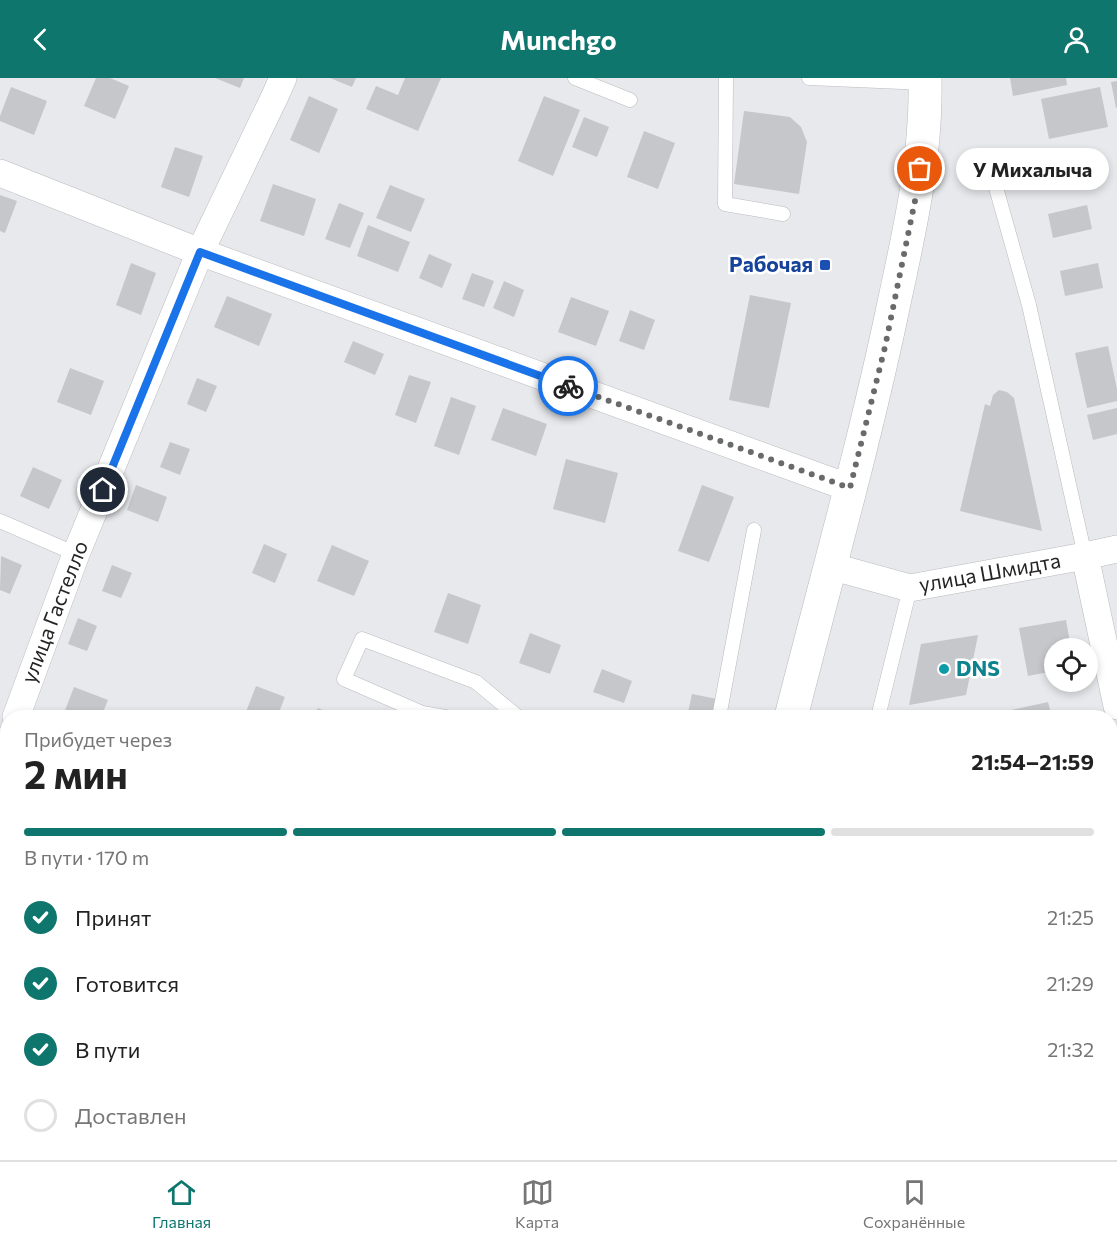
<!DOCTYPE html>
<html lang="ru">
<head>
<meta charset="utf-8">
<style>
	body { margin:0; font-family:Commissioner,sans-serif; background:#f2f2f2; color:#222; height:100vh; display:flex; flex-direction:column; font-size:22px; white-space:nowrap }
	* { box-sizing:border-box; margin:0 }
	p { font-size:20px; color:#767676 }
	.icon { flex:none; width:33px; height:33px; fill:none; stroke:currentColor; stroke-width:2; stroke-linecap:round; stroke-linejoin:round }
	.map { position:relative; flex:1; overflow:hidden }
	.details { position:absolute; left:0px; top:632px; width:1118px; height:452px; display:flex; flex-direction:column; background:#fff; border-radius:24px 24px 0 0; box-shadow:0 3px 9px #0003 }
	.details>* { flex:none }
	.controls { position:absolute; left:1044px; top:560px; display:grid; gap:12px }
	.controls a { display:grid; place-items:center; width:54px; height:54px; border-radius:50%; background:#fff; box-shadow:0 3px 9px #0003; font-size:30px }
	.pin { position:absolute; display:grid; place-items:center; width:51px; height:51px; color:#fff; margin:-26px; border:3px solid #fff; border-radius:50%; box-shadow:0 2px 6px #0007 }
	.courier { position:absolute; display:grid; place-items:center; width:60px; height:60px; margin:-30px; border:4px solid #1a73e8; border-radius:50%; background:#fff; color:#222; box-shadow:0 2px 8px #0007 }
	.bubble { position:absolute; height:42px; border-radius:21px; background:#fff; box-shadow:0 3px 9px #0003; font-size:20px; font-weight:700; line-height:42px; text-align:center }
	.overview em { font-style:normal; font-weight:700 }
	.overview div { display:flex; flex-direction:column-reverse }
	.overview { display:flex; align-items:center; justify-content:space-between; height:102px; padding:0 24px }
	h1 { font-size:39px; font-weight:700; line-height:45px }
	.bar { display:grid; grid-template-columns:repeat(4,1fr); gap:9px 6px; align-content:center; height:72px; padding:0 24px }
	.bar i { height:8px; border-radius:4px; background:#e0e0e0 }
	.bar .on { background:#0f766e }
	.bar p { grid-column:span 4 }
	ol { padding:0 24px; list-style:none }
	li { display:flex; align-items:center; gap:18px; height:66px }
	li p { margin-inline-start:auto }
	li .icon { padding:6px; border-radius:50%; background:#0f766e; color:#fff; stroke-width:4 }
	li:last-child { color:#767676 }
	li i { width:33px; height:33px; border:3px solid #e0e0e0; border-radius:50% }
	header { display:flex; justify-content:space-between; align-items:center; height:78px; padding:0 24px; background:#0f766e; color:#fff; font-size:27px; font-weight:700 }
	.menu { display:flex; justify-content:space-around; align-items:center; height:84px; border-top:2px solid #e0e0e0; background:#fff; font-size:16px; color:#767676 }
	.menu a { display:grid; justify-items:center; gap:3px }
	.menu .on { color:#0f766e }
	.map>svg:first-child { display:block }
	.building { fill:#c6c7cb }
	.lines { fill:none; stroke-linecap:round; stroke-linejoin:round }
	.lane-casing { stroke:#babbbf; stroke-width:15 }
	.street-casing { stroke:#babbbf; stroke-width:28 }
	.primary-casing { stroke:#babbbf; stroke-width:34 }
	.lane { stroke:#fff; stroke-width:14 }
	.street { stroke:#fff; stroke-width:27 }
	.primary { stroke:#fff; stroke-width:33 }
	.done { stroke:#696a6b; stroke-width:6; stroke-dasharray:0 10.8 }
	.route { stroke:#1a73e8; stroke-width:8 }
	.transit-dot { fill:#1a4fb4; stroke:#fff; stroke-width:2 }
	.culture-dot { fill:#0f9aa8; stroke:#fff; stroke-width:2 }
	.labels { text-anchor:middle; stroke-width:5; stroke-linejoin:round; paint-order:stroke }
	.transit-label { font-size:21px; font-weight:bold; fill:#164399; stroke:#fff; text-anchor:end }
	.street-label { font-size:21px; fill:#252526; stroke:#fff }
	.culture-label { font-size:21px; font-weight:bold; fill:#0d838f; stroke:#fff; text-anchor:start }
</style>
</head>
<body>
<header><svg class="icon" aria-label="back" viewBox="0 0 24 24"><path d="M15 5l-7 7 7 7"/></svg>Munchgo<svg class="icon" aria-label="person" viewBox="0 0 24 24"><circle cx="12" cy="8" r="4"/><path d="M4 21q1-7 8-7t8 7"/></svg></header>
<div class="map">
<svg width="1117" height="1082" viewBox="0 0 1117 1082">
	<rect width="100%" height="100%" fill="#e7e9ec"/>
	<!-- building -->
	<path class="building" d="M96,0H110L129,8L115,41L84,28Z
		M215,0H244L240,10Z
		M330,0H356L352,9Z
		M405,0H441L418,53L366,31L376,8L398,17Z
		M1010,0H1066L1067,7L1013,18Z
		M1117,3V30H1116L1111,4Z
		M11,9L47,23L34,57L0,43V38Z
		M1100,9L1108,49L1049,61L1041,21Z
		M309,18L338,31L319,75L290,62Z
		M544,18L580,32L553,98L518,83Z
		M744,33L790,39L801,49L807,64L799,116L734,106Z
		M584,39L609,49L597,79L572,69Z
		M644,53L675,65L658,111L627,99Z
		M175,69L203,78L189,119L161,109Z
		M273,106L316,121L304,158L260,143Z
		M390,107L425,121L411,154L376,140Z
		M0,117L17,123L5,155L0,153Z
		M339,125L364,135L350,170L325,161Z
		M1087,127L1092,151L1053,160L1048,136Z
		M368,147L410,164L398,194L357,178Z
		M429,176L452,186L442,210L419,200Z
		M131,185L156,195L141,237L116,227Z
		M1098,185L1103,210L1065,218L1060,193Z
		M472,195L494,203L484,229L462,221Z
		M504,203L524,212L514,239L493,230Z
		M750,217L791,225L769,330L729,322Z
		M227,218L272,236L259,268L214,249Z
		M571,219L609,233L596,268L558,254Z
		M630,232L655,242L644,272L619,263Z
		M353,263L384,276L375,297L344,284Z
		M1108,268L1117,311V323L1087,330L1075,275Z
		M70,290L104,303L91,337L57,324Z
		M409,297L431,304L416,345L395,337Z
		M197,300L217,308L206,334L187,326Z
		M999,312L1007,314L1014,320L1042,453L960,433L985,326L990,328L993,317Z
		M451,319L476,328L459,377L434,368Z
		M503,330L547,346L536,378L491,362Z
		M1117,330V356L1093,362L1087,337Z
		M170,364L190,371L180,397L160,389Z
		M566,381L618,395L605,445L553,431Z
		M33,389L62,402L49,431L20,418Z
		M136,407L167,419L158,444L127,432Z
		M702,407L734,419L709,484L678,473Z
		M264,466L287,476L275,505L252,495Z
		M332,467L369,483L354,518L317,503Z
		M1,478L22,487L10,516L0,512Z
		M112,487L132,495L121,520L102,513Z
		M448,515L481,527L468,566L434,554Z
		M78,540L97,548L87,573L68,566Z
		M1066,542L1071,570H1054V593L1028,598L1019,550Z
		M530,555L561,567L550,596L519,585Z
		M978,557L966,617L909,627L921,566Z
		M602,591L632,603L624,625L593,614Z
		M256,608L285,619L277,639H244Z
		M74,609L108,622L101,639H75L64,635Z
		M692,616L717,621L714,639H687Z
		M1048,624L1052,639H985L984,638Z
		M318,630L338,639H314Z
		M0,735L8,738V760L5,766L0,764Z
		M0,883L8,885V924L0,921Z
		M1117,933V1036L1110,1037V934Z
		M5,991L8,992V1020L0,1018V1005Z
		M0,1065L8,1068V1076H28L44,1082H0Z
		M483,1076H490L489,1077L503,1082H481Z
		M762,1076H848L846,1082H760Z"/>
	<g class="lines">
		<defs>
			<path id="lane" d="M575,0L630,22
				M726,0L725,126L783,136
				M809,0L925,5
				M988,81L1029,227L1085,478
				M0,443L76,476
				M445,639L422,635L344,601L362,561L476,604L518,639
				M719,639L754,452
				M878,639L910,510
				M1110,733L1117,732
				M1110,901L1117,900
				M149,1076L166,1082
				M737,1082L739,1076"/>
			<path id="street" d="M0,95L200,174L850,410
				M1085,478L1117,628
				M830,488L910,510L1085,478L1117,471
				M16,639L76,476L200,174L275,18L283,0
				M0,681L8,661
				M0,838L8,841
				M888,1076L889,1082"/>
			<path id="primary" d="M791,639C826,501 865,364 894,225C910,151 927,76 925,0
				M657,1082L659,1076"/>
		</defs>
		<!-- lane casing -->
		<use href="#lane" class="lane-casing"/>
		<!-- street casing -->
		<use href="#street" class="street-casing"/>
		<!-- primary casing -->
		<use href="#primary" class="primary-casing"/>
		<!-- lane -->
		<use href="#lane" class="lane"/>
		<!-- street -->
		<use href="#street" class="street"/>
		<!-- primary -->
		<use href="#primary" class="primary"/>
	</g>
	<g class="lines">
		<!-- done -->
		<path class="done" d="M568,308L850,410L885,269L918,108L920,91"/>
		<!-- route -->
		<path class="route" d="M103,412L200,174L568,308"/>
	</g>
	<!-- markers -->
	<rect class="transit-dot" x="819" y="181" width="12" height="12" rx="3"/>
	<circle class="culture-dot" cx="944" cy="591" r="6"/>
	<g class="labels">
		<!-- transit labels -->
		<g class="transit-label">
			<text x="813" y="194">Рабочая</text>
		</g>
		<!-- street labels -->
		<g class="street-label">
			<text transform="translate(990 495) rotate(-10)" y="7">улица Шмидта</text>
			<text transform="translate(55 534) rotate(-69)" y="7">улица Гастелло</text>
		</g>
		<!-- culture labels -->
		<g class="culture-label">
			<text x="956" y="598">DNS</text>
		</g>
	</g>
</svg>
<div class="controls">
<a><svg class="icon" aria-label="locate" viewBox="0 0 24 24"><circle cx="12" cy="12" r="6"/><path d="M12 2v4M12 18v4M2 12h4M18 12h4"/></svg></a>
</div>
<div class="pin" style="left:920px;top:91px;background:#ea580c"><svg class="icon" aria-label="bag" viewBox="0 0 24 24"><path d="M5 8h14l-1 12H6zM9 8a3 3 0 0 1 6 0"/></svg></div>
<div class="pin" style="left:103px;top:412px;background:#1f2937"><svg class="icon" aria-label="home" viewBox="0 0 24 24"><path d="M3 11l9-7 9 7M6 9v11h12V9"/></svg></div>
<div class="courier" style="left:568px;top:308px"><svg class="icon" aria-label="bike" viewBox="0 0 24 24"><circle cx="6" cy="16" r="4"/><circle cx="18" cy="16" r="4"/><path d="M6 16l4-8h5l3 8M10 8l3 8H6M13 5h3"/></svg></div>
<div class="bubble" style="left:956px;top:70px;width:153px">У Михалыча</div>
<section class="details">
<div class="overview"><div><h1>2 мин</h1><p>Прибудет через</p></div><em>21:54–21:59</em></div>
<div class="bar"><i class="on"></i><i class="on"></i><i class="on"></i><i></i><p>В пути · 170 m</p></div>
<ol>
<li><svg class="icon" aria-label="check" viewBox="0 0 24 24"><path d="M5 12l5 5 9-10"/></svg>Принят<p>21:25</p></li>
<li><svg class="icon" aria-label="check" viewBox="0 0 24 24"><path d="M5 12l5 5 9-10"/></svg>Готовится<p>21:29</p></li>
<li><svg class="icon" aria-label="check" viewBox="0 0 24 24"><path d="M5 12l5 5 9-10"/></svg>В пути<p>21:32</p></li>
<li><i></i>Доставлен</li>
</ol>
</section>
</div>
<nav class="menu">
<a class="on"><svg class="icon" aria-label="home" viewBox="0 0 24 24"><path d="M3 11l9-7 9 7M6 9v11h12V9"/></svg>Главная</a>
<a><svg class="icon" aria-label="map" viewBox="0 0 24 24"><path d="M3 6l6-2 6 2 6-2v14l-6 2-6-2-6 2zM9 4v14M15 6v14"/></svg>Карта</a>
<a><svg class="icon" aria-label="saved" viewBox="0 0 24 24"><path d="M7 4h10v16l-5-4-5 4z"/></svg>Сохранённые</a>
</nav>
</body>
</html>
